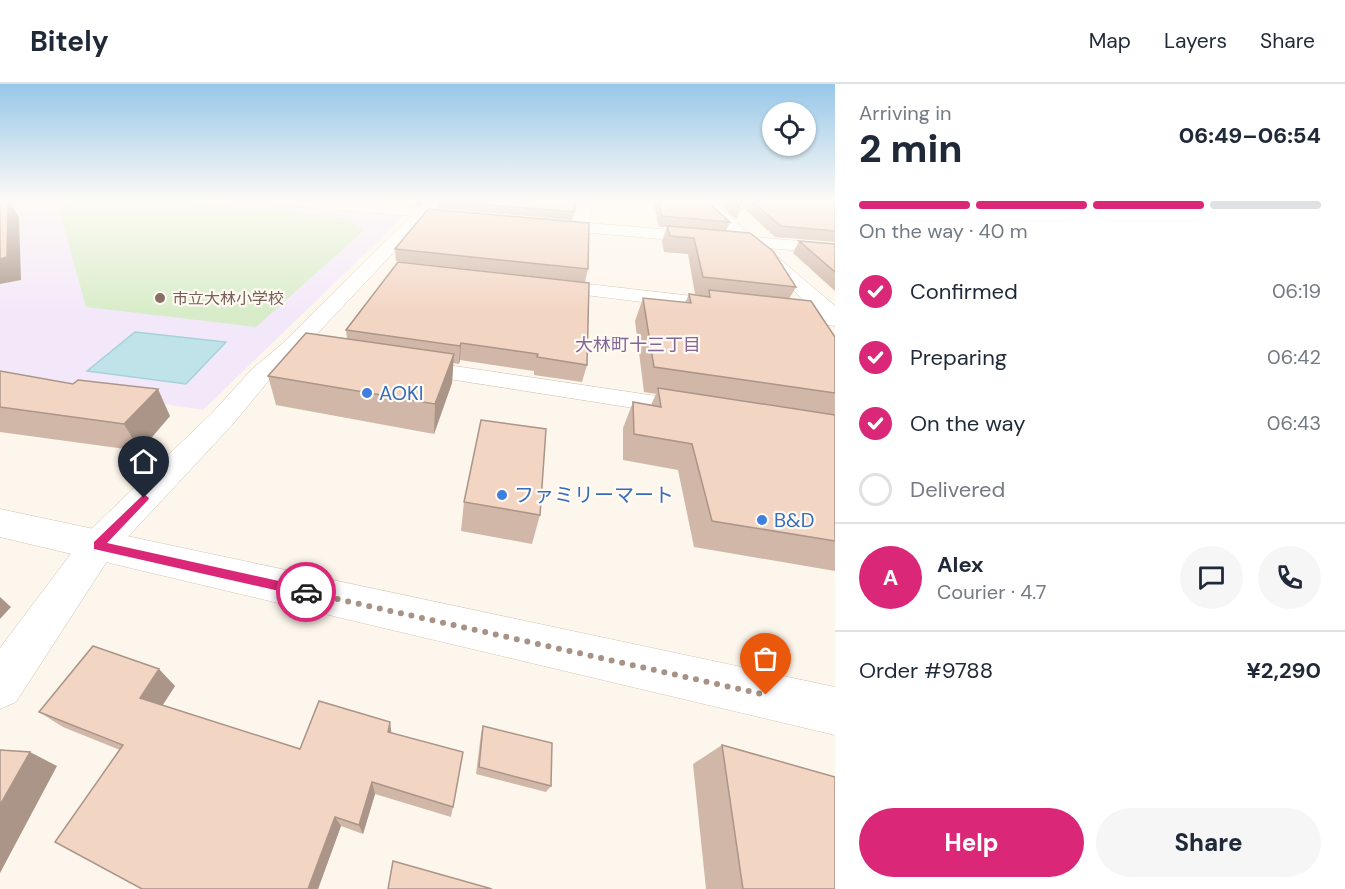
<!DOCTYPE html>
<html lang="en">
<head>
<meta charset="utf-8">
<style>
	body { margin:0; font-family:"DM Sans","Noto Sans JP",sans-serif; background:#f6f6f7; color:#1f2937; height:100vh; display:flex; flex-direction:column; font-size:22px; white-space:nowrap }
	* { box-sizing:border-box; margin:0 }
	p { font-size:20px; color:#747a83 }
	.icon { flex:none; width:33px; height:33px; fill:none; stroke:currentColor; stroke-width:2; stroke-linecap:round; stroke-linejoin:round }
	.map { position:relative; flex:1; overflow:hidden }
	.drawer { display:flex; flex-direction:column; background:#fff; width:510px }
	.drawer>* { flex:none }
	.fabs { position:absolute; left:762px; top:18px; display:grid; gap:12px }
	.fabs a { display:grid; place-items:center; width:54px; height:54px; border-radius:50%; background:#fff; box-shadow:0 2px 4px #0004; font-size:30px }
	.pin { position:absolute; display:grid; place-items:center; width:51px; height:51px; color:#fff; margin:-62px -26px; border-radius:50% 50% 50% 0; rotate:-45deg; box-shadow:0 0 6px #0007 }
	.pin .icon { rotate:45deg }
	.courier { position:absolute; display:grid; place-items:center; width:60px; height:60px; margin:-30px; border:4px solid #db2777; border-radius:50%; background:#fff; color:#222; box-shadow:0 2px 8px #0007 }
	.headline em { font-style:normal; font-weight:800 }
	.headline div { display:flex; flex-direction:column-reverse }
	.headline { display:flex; align-items:center; justify-content:space-between; height:102px; padding:0 24px }
	h1 { font-size:39px; font-weight:800; line-height:45px }
	.bar { display:grid; grid-template-columns:repeat(4,1fr); gap:9px 6px; align-content:center; height:72px; padding:0 24px }
	.bar i { height:8px; border-radius:4px; background:#e0e1e3 }
	.bar .on { background:#db2777 }
	.bar p { grid-column:span 4 }
	.line { display:flex; align-items:center; gap:15px; padding:0 24px; border-top:2px solid #e0e1e3 }
	.line div { flex:1 }
	.round { display:grid; place-items:center; flex:none; width:63px; height:63px; border-radius:32px; background:#f6f6f7 }
	ol { padding:0 24px; list-style:none }
	li { display:flex; align-items:center; gap:18px; height:66px }
	li p { margin-inline-start:auto }
	li .icon { padding:6px; border-radius:50%; background:#db2777; color:#fff; stroke-width:4 }
	li:last-child { color:#747a83 }
	li i { width:33px; height:33px; border:3px solid #e0e1e3; border-radius:50% }
	.cta { display:flex; gap:12px; margin-top:auto; padding:12px 24px }
	.cta a { flex:1; height:69px; border-radius:36px; background:#db2777; color:#fff; font-size:24px; font-weight:800; line-height:69px; text-align:center }
	.cta a+a { background:#f6f6f7; color:#1f2937 }
	header { display:flex; align-items:center; gap:36px; box-sizing:border-box; height:84px; padding:0 30px; background:#fff; border-bottom:2px solid #e0e1e3 }
	header strong { font-size:28px }
	nav { display:flex; gap:33px; margin-inline-start:auto; font-size:21px }
	main { display:flex; flex:1; min-height:0 }
	.map>svg:first-child { display:block }
	.education { fill:#f3e8fa }
	.green { fill:#d8ecc9 }
	.water { fill:#bfe3e8; stroke:#a5d3da; stroke-width:1.5 }
	.lines { fill:none; stroke-linecap:round; stroke-linejoin:round }
	.minor-casing { stroke:#d1beb0; stroke-width:1 }
	.secondary-casing { stroke:#d6c0b0; stroke-width:1 }
	.minor { fill:#fff; fill-rule:evenodd }
	.secondary { fill:#fff; fill-rule:evenodd }
	.wall { fill:#d1b7a8 }
	.shaded-wall { fill:#aa9588 }
	.building { fill:#f3d5c3; stroke:#aa9588; stroke-width:1.5 }
	.route { fill:#db2777 }
	.done { stroke:#a89285; stroke-width:6; stroke-dasharray:0 10.8 }
	.education-dot { fill:#8d6e63; stroke:#fffaf3; stroke-width:2 }
	.shop-dot { fill:#3f7fe0; stroke:#fffaf3; stroke-width:2 }
	.labels { text-anchor:middle; stroke-width:4.5; stroke-linejoin:round; paint-order:stroke }
	.far-education-label { font-size:16px; fill:#785e54; stroke:#fffaf3; text-anchor:start }
	.far-neighbourhood-label { font-size:18px; fill:#846695; stroke:#fffaf3 }
	.shop-label { font-size:20px; fill:#366cbe; stroke:#fffaf3; text-anchor:start }
</style>
</head>
<body>
<header>
<strong>Bitely</strong>
<nav><a>Map</a><a>Layers</a><a>Share</a></nav>
</header>
<main>
<div class="map">
<svg width="835" height="805" viewBox="0 0 835 805">
	<rect width="100%" height="100%" fill="#fdf6ec"/>
	<!-- education -->
	<path class="education" d="M0,116H230L398,131L402,134L203,326L0,295Z"/>
	<!-- green -->
	<path class="green" d="M80,116H161L348,134L363,147L256,243L86,223L59,124Z"/>
	<!-- water -->
	<path class="water" d="M135,248L226,258L186,300L87,287Z"/>
	<g class="lines">
		<defs>
			<path id="minor" d="M263,116H319L419,124L427,116H442L434,125L441,127L443,130L436,134H426L299,269L270,295L233,340L111,471L16,618L0,625V564L85,451L213,328L252,285L283,259L411,132L270,120Z
				M577,116H591L589,139L732,151L702,124L698,116H712L753,153L835,160V170L767,164L835,222V242L537,205L534,201L537,197L544,195L815,226L744,162L544,145L536,140L544,135L574,138Z
				M407,275L697,318L707,320L711,326L707,332L697,334L398,287L395,282L398,277Z"/>
			<path id="secondary" d="M0,425L835,603V651L0,453Z"/>
		</defs>
		<!-- minor casing -->
		<use href="#minor" class="minor-casing"/>
		<!-- secondary casing -->
		<use href="#secondary" class="secondary-casing"/>
		<!-- minor -->
		<use href="#minor" class="minor"/>
		<!-- secondary -->
		<use href="#secondary" class="secondary"/>
	</g>
	<!-- wall -->
	<path class="wall" d="M378,116H425L418,122L378,119Z
		M576,116L572,136L438,124L439,117Z
		M653,116H705L730,138L726,147L796,203L789,215L835,253V487L694,463L678,386L623,376V344L633,318L651,321L656,310L644,308L635,237L643,214L685,219L689,210L706,212L695,210L688,170L664,168L662,157L667,143H659Z
		M715,116H835V158L775,153L736,117L741,125L736,135Z
		M799,157L835,160V207L793,169Z
		M395,165L588,185L585,198L396,177Z
		M398,178L587,281L582,298L534,291V287L460,276L459,280L453,279L452,299L434,350L276,321L268,292L347,255L346,246Z
		M0,287L170,332L140,367L0,348Z
		M464,418L540,431L532,460L461,447Z
		M175,602L162,621L300,665L392,649L453,723L451,733L375,710L363,750L341,742L318,805H142L120,666L63,643L39,628Z
		M483,642L551,702L546,708L476,690L481,650Z
		M722,661L835,805H706L693,680Z"/>
	<!-- shaded-wall -->
	<path class="shaded-wall" d="M8,116H9L19,133L21,196L0,200V175Z
		M418,116H425L418,122Z
		M461,259L460,276L459,280L460,262Z
		M454,270L452,299L434,350L435,320Z
		M158,305L170,332L140,367L124,340Z
		M0,513L11,523L0,535Z
		M159,585L175,602L157,630L140,614Z
		M390,638L392,653L388,648Z
		M30,668L57,682L0,789V721Z
		M372,698L375,710L363,750L359,741Z
		M335,733L341,742L318,805H308Z"/>
	<!-- building -->
	<path class="building" d="M0,116H8L7,173L0,175Z
		M439,116H576L574,128L439,117Z
		M658,116H705L730,138L662,132Z
		M730,116H735L741,125Z
		M750,116H835V147L781,142Z
		M428,125L589,139L588,185L395,165Z
		M667,142L750,149L773,167L796,203L703,193L694,154L670,152Z
		M799,157L835,160V188Z
		M398,178L589,199L587,281L537,273L538,270L461,259L460,262L346,246Z
		M709,206L811,217L835,253V309L654,283L643,214L691,219L689,210L710,213Z
		M306,249L454,270L435,320L268,292Z
		M0,287L73,300L78,296L158,305L124,340L0,323Z
		M658,304L835,331V457L712,437L692,360L634,350L633,318L661,323Z
		M481,336L546,345L540,431L464,418Z
		M93,562L159,585L140,614L300,665L319,617L390,638L388,648L463,668L453,723L372,698L359,741L335,733L308,805H142L55,758L123,661L39,628Z
		M483,642L552,659L551,702L479,683Z
		M722,661L835,693V805H743Z
		M0,666L30,668L0,721Z
		M393,777L492,805H388Z"/>
	<!-- sky -->
	<linearGradient id="sky" x2="0" y2="1"><stop stop-color="#97c7e8"/><stop offset="0.51" stop-color="#fefbf6"/><stop offset="1" stop-color="#fefbf6" stop-opacity="0"/></linearGradient>
	<rect width="835" height="229" fill="url(#sky)"/>
	<!-- route -->
	<path class="route" d="M144,410L149,414L148,416L107,459L306,503L312,508L310,512L306,513L94,465V458Z"/>
	<g class="lines">
		<!-- done -->
		<path class="done" d="M306,508L766,611"/>
	</g>
	<!-- markers -->
	<circle class="education-dot" cx="160" cy="214" r="6"/>
	<g class="shop-dot">
		<circle cx="367" cy="309" r="6"/>
		<circle cx="502" cy="411" r="6"/>
		<circle cx="762" cy="436" r="6"/>
	</g>
	<g class="labels">
		<!-- far-education labels -->
		<g class="far-education-label">
			<text x="172" y="220">市立大林小学校</text>
		</g>
		<!-- far-neighbourhood labels -->
		<g class="far-neighbourhood-label">
			<text x="638" y="267">大林町十三丁目</text>
		</g>
		<!-- shop labels -->
		<g class="shop-label">
			<text x="379" y="316">AOKI</text>
			<text x="514" y="418">ファミリーマート</text>
			<text x="774" y="443">B&amp;D</text>
		</g>
	</g>
</svg>
<div class="fabs">
<a><svg class="icon" aria-label="locate" viewBox="0 0 24 24"><circle cx="12" cy="12" r="6"/><path d="M12 2v4M12 18v4M2 12h4M18 12h4"/></svg></a>
</div>
<div class="pin" style="left:766px;top:611px;background:#ea580c"><svg class="icon" aria-label="bag" viewBox="0 0 24 24"><path d="M5 8h14l-1 12H6zM9 8a3 3 0 0 1 6 0"/></svg></div>
<div class="pin" style="left:144px;top:414px;background:#1f2937"><svg class="icon" aria-label="home" viewBox="0 0 24 24"><path d="M3 11l9-7 9 7M6 9v11h12V9"/></svg></div>
<div class="courier" style="left:306px;top:508px"><svg class="icon" aria-label="car" viewBox="0 0 24 24"><path d="M5 17H2v-5l4-1 3-4h7l3 4 3 1v5h-3M9 17h6M6 11h13"/><circle cx="7" cy="17" r="2"/><circle cx="17" cy="17" r="2"/></svg></div>
</div>
<section class="drawer">
<div class="headline"><div><h1>2 min</h1><p>Arriving in</p></div><em>06:49–06:54</em></div>
<div class="bar"><i class="on"></i><i class="on"></i><i class="on"></i><i></i><p>On the way · 40 m</p></div>
<ol>
<li><svg class="icon" aria-label="check" viewBox="0 0 24 24"><path d="M5 12l5 5 9-10"/></svg>Confirmed<p>06:19</p></li>
<li><svg class="icon" aria-label="check" viewBox="0 0 24 24"><path d="M5 12l5 5 9-10"/></svg>Preparing<p>06:42</p></li>
<li><svg class="icon" aria-label="check" viewBox="0 0 24 24"><path d="M5 12l5 5 9-10"/></svg>On the way<p>06:43</p></li>
<li><i></i>Delivered</li>
</ol>
<div class="line" style="height:108px"><b class="round" style="background:#db2777;color:#fff">A</b><div><b>Alex</b><p>Courier · 4.7</p></div><a class="round"><svg class="icon" aria-label="chat" viewBox="0 0 24 24"><path d="M4 5h16v11H9l-5 4z"/></svg></a><a class="round"><svg class="icon" aria-label="phone" viewBox="0 0 24 24"><path d="M5 4h4l2 5-3 2q2 4 5 5l2-3 5 2v4C11 20 4 13 5 4z"/></svg></a></div>
<div class="line" style="height:78px"><div>Order #9788</div><b>¥2,290</b></div>
<div class="cta"><a>Help</a><a>Share</a></div>
</section>
</main>
</body>
</html>
